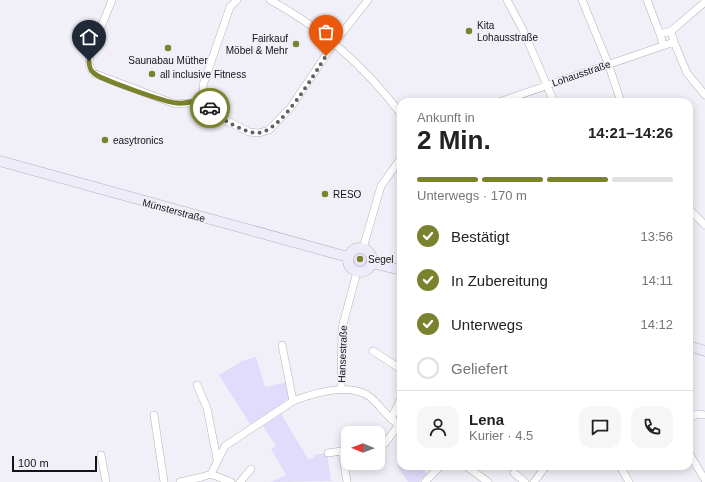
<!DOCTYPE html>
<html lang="de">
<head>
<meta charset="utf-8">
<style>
	body { margin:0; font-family:Helvetica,sans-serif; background:#f6f6f6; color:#222; height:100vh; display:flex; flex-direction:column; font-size:15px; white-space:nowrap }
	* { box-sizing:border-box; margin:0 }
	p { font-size:13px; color:#767676 }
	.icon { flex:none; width:22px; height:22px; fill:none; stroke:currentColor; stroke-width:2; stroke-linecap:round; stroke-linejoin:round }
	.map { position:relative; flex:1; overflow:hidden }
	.side { position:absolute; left:397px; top:98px; width:296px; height:372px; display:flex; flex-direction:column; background:#fff; border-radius:12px; box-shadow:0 2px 10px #0003 }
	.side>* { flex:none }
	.needle { width:26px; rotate:271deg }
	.buttons { position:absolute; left:341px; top:426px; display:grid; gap:8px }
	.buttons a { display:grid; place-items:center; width:44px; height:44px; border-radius:8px; background:#fff; box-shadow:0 2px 10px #0003; font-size:20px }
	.scale { position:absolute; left:12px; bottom:10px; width:85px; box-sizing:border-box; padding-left:4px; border:2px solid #141316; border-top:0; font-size:11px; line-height:14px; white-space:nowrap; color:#141316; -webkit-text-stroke:3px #f1eff7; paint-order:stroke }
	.pin { position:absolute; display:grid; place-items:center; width:34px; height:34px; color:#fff; margin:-41px -17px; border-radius:50% 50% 50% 0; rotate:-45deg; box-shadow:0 0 4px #0007 }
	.pin .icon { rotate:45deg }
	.courier { position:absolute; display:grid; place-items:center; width:40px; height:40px; margin:-20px; border:3px solid #7b822d; border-radius:50%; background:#fff; color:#222; box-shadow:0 1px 5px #0007 }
	.overview em { font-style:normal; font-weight:600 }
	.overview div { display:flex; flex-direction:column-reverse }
	.overview { display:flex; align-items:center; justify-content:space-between; height:68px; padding:0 20px }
	h1 { font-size:26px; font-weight:600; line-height:30px }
	.bar { display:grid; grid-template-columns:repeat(4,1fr); gap:6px 4px; align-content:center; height:48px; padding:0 20px }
	.bar i { height:5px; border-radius:3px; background:#e0e0e0 }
	.bar .active { background:#7b822d }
	.bar p { grid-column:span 4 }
	.line { display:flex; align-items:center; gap:10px; padding:0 20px; border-top:1px solid #e0e0e0 }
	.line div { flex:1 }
	.round { display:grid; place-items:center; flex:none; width:42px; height:42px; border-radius:12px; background:#f6f6f6 }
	ol { padding:0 20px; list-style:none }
	li { display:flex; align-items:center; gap:12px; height:44px }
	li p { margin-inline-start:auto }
	li .icon { padding:4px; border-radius:50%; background:#7b822d; color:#fff; stroke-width:4 }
	li:last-child { color:#767676 }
	li i { width:22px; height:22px; border:2px solid #e0e0e0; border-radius:50% }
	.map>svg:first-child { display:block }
	.green { fill:#e1dbfc }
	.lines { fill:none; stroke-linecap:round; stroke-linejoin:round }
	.street-casing { stroke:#b2b1b8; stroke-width:8 }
	.secondary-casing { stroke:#b2b1b8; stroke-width:11 }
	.street { stroke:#fff; stroke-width:7 }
	.secondary { stroke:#efecfa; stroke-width:10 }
	.done { stroke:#616065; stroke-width:4; stroke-dasharray:0 7.2 }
	.route { stroke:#7b822d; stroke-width:5 }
	.poi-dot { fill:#7b822d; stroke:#f1eff7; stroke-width:1.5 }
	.labels { text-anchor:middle; stroke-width:3; stroke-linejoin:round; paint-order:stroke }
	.poi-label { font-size:10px; fill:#141316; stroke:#f1eff7; text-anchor:start }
	.street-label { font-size:10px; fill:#141316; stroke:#f1eff7 }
</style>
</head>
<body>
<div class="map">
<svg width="705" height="482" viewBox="0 0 705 482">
	<rect width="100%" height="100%" fill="#f1eff7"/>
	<!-- green -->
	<path class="green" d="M351 260a9 9 0 1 1 18 0a9 9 0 1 1-18 0Z
		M256,357L265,387L287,382L290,398L250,424L219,375L242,361Z
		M281,414L308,459L314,458V455L327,453L331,481L271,482L286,475L271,449L276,446L263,426Z
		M401,464V466H417L429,475L419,482H408L397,466Z"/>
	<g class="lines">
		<defs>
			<path id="street" d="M112,0L90,55L89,64L93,73L175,104L189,103L204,99
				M237,0L230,7L203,85L204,99L213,114L249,132L259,133L269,130L291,107L334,43L368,0
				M270,0C322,28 365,67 401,114
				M507,0L524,32L554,102
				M582,0L608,63L621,102
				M647,0L660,34
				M674,42L687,73L705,95
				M663,45L660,34L671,31L705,2
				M499,102L674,42L671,31
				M689,209L705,225
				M363,248L381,186L401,158
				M282,345L293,401
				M373,351L401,369
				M197,385L207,408L217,459
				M341,389L342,328L357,272
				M154,415L164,482
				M689,418L697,414L705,415
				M391,419L401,399
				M378,444L385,443L399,425
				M342,451L347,482
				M328,453L348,450
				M689,453L705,480
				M101,455L106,482
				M466,466L488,482
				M620,466L629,482
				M514,473L525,482
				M211,474L231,482
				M180,482L202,477L211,474L225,446L293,401C314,393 351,382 370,397C381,406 388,419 401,426
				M240,482L251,469
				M425,482L440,466
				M534,482L546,466"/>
			<path id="secondary" d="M0,161L348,257
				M348 260a12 12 0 1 1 24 0a12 12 0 1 1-24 0Z
				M372,263L401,270
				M689,346L705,351"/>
		</defs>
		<!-- street casing -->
		<use href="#street" class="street-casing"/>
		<!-- secondary casing -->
		<use href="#secondary" class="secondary-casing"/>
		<!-- street -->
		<use href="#street" class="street"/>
		<!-- secondary -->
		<use href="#secondary" class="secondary"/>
	</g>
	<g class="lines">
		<!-- done -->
		<path class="done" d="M210,108L213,114C226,120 244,133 258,133C281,132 314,74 326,56"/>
		<!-- route -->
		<path class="route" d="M89,61C89,66 91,72 95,74C103,80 167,103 177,103C186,104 195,101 204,99L210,108"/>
	</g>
	<!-- markers -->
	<g class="poi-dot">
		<circle cx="469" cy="31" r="4"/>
		<circle cx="296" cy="44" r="4"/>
		<circle cx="168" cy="48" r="4"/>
		<circle cx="152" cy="74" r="4"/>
		<circle cx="105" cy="140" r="4"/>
		<circle cx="325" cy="194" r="4"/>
		<circle cx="360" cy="259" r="4"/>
	</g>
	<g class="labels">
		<!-- poi labels -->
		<g class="poi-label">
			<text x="477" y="29">Kita<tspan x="477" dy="12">Lohausstraße</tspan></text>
			<text x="288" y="42" text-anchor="end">Fairkauf<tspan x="288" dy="12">Möbel &amp; Mehr</tspan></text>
			<text x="168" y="64" text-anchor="middle">Saunabau Müther</text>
			<text x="160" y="78">all inclusive Fitness</text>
			<text x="113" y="144">easytronics</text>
			<text x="333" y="198">RESO</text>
			<text x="368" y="263">Segel</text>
		</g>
		<!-- street labels -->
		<g class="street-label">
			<text transform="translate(581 73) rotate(-19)" y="4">Lohausstraße</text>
			<text transform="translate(174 210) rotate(15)" y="4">Münsterstraße</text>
			<text transform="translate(342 354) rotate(-88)" y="4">Hansestraße</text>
		</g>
	</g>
</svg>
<div class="buttons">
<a><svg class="needle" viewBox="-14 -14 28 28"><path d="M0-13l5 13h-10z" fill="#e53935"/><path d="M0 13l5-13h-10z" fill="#767676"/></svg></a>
</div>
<div class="scale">100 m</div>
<div class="pin" style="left:326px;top:56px;background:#ea580c"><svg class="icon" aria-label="bag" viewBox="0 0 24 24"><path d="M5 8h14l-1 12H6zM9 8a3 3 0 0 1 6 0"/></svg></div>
<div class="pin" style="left:89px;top:61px;background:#1f2937"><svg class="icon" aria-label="home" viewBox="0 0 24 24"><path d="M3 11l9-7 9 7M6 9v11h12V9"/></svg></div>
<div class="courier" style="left:210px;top:108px"><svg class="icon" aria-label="car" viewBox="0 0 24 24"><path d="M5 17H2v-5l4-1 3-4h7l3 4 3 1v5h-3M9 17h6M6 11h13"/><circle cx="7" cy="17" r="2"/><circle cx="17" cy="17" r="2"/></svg></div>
<section class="side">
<div class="overview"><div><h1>2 Min.</h1><p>Ankunft in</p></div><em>14:21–14:26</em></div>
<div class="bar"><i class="active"></i><i class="active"></i><i class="active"></i><i></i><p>Unterwegs · 170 m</p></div>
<ol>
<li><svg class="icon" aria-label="check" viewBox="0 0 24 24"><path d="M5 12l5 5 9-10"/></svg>Bestätigt<p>13:56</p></li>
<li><svg class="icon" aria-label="check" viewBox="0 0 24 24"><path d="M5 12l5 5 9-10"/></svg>In Zubereitung<p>14:11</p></li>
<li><svg class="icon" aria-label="check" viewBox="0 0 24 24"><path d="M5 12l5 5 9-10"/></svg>Unterwegs<p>14:12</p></li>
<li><i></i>Geliefert</li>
</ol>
<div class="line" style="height:72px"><a class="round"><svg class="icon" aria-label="person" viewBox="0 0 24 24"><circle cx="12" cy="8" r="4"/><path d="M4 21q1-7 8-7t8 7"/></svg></a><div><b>Lena</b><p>Kurier · 4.5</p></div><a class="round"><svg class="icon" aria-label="chat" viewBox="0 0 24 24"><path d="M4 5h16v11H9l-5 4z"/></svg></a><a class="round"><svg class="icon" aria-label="phone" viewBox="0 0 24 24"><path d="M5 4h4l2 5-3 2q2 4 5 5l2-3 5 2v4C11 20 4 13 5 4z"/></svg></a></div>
</section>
</div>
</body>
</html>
